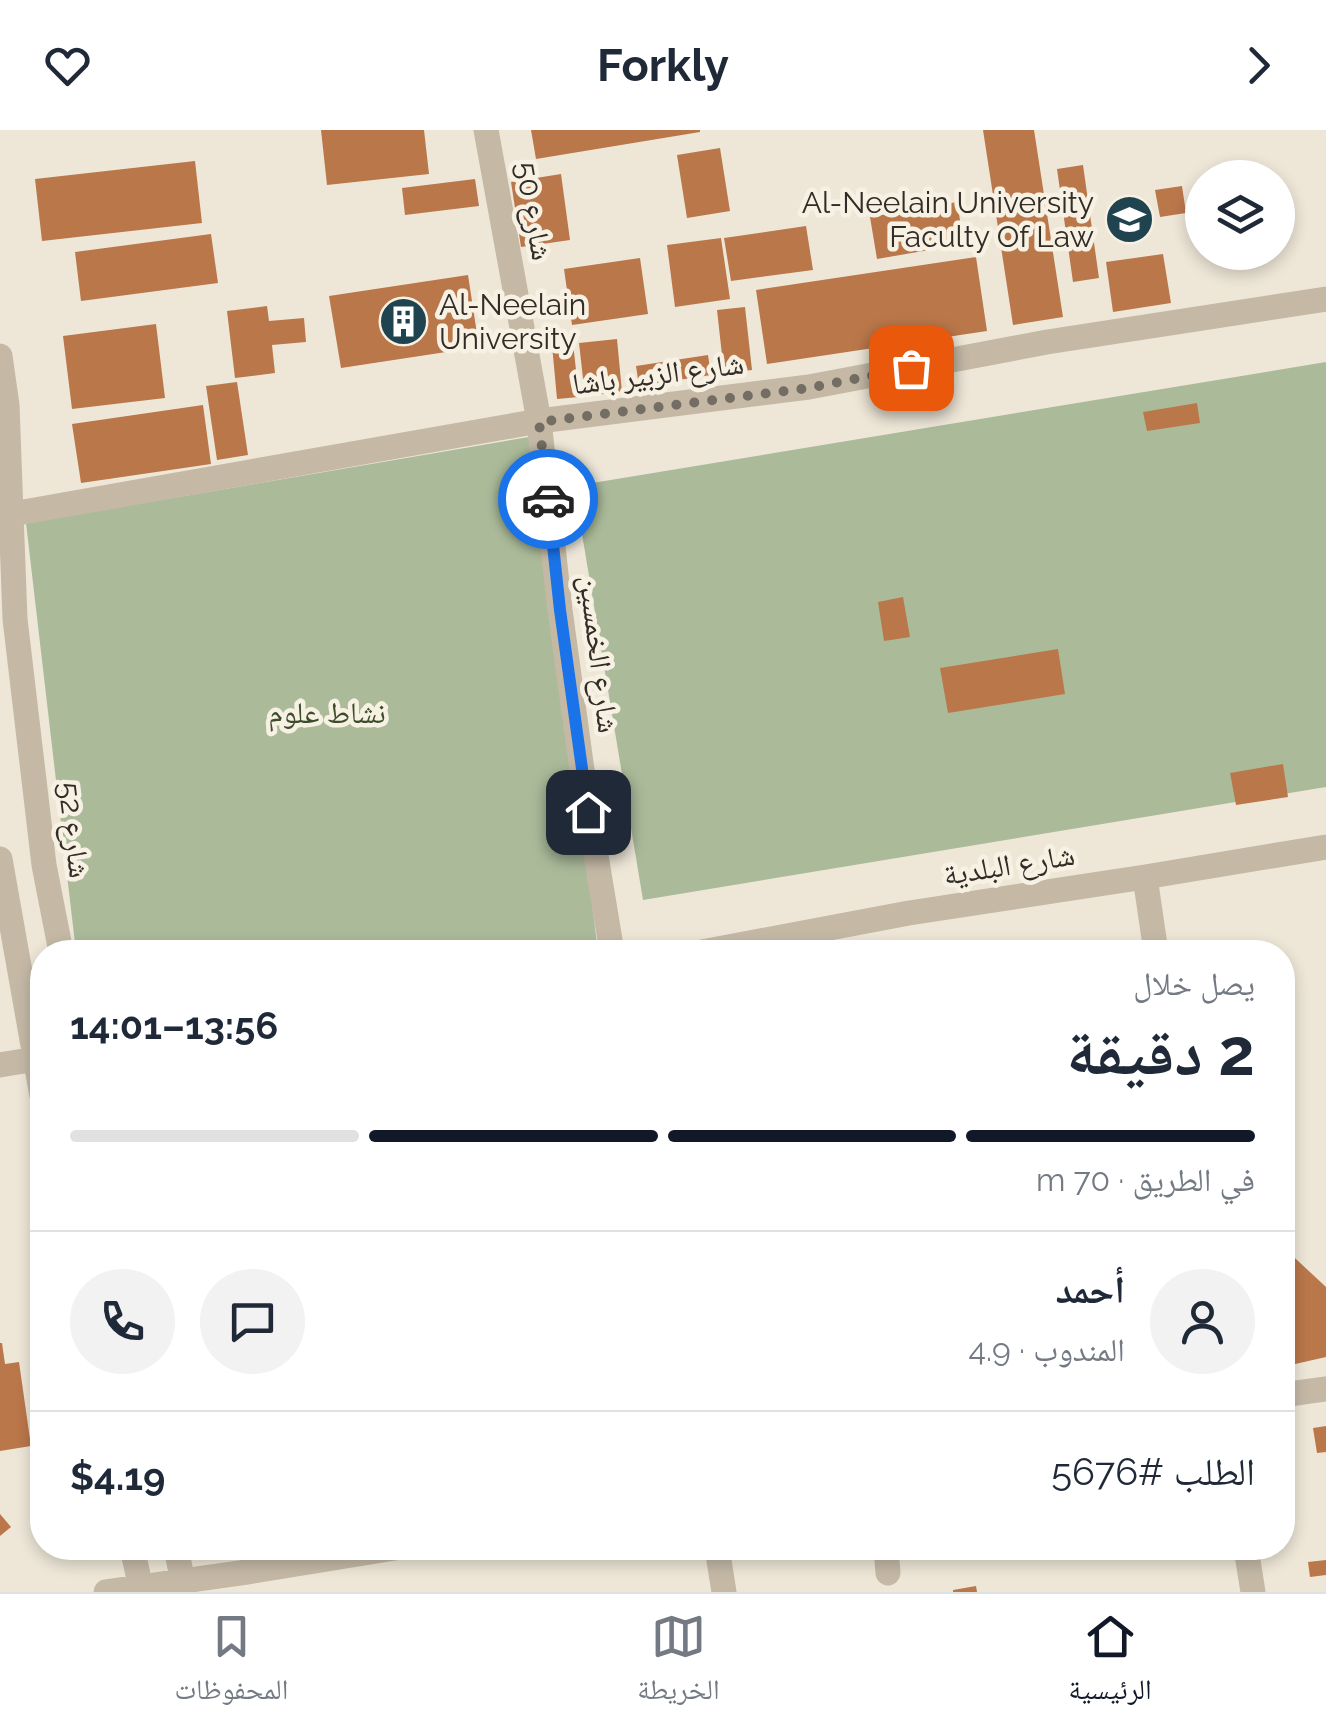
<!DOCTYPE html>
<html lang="ar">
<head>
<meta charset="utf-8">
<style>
	body { margin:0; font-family:Raleway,"Noto Naskh Arabic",sans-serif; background:#f2f2f3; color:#1f2937; direction:rtl; height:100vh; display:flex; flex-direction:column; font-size:38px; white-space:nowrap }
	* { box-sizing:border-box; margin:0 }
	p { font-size:32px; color:#747a83 }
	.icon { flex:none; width:55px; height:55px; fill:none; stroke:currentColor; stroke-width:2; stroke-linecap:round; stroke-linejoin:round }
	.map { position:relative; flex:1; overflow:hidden; direction:ltr }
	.drawer { position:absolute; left:30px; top:810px; width:1265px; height:620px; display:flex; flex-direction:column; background:#fff; border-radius:40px; box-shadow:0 5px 15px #0003; direction:rtl }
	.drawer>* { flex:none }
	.tools { position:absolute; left:1185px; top:30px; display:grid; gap:20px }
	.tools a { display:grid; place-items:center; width:110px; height:110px; border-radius:50%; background:#fff; box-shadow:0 5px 15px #0003; font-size:50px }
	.pin { position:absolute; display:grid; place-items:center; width:85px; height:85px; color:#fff; margin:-42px; border-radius:20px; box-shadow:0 5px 15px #0006 }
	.courier { position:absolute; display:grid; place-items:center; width:100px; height:100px; margin:-50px; border:8px solid #1a73e8; border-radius:50%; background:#fff; color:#222; box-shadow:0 2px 12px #0007 }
	.headline em { font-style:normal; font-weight:700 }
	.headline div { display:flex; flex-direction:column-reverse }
	.headline { display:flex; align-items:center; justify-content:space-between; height:170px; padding:0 40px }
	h1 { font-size:65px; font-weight:700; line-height:75px }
	.bar { display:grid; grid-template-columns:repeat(4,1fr); gap:15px 10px; align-content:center; height:120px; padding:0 40px }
	.bar i { height:12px; border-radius:8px; background:#e0e1e3 }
	.bar .on { background:#111827 }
	.bar p { grid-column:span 4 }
	.line { display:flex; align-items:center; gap:25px; padding:0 40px; border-top:2px solid #e0e1e3 }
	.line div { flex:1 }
	.round { display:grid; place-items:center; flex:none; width:105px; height:105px; border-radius:52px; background:#f2f2f3 }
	header { display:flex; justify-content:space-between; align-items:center; height:130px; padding:0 40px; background:#fff; font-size:45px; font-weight:700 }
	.tabs { display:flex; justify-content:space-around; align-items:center; height:140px; border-top:2px solid #e0e1e3; background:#fff; font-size:28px; color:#747a83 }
	.tabs a { display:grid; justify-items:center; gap:5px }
	.tabs .on { color:#111827 }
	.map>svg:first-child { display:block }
	.green { fill:#abbb9a }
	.building { fill:#ba774a }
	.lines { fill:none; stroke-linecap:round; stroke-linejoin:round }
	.minor { stroke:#c5b9a6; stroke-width:25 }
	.done { stroke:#746d64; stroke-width:10; stroke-dasharray:0 18 }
	.route { stroke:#1a73e8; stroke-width:12 }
	.labels { text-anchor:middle; stroke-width:9; stroke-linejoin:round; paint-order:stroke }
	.poi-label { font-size:30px; fill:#322b26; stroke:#f7f1e4; text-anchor:end }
	.street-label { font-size:30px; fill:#322b26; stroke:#f7f1e4 }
	.park-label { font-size:30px; fill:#3c4d2c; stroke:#f7f1e4 }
</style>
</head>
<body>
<header><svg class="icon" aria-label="forward" viewBox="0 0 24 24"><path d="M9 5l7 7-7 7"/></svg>Forkly<svg class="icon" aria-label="heart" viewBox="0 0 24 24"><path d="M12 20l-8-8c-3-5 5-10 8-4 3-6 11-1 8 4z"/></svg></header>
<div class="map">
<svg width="1326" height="1462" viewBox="0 0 1326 1462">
	<rect width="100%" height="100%" fill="#eee7d8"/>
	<!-- green -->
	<path class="green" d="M1326,232V657L643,770L574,356Z
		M535,306L598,822H76L26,393Z"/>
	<!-- building -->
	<path class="building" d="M321,0H424L429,44L327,55Z
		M531,0H700V2L536,29Z
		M983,0H1034L1063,187L1013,195Z
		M720,18L730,81L687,88L677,25Z
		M195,31L202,93L42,111L35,49Z
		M1083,35L1099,148L1073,152L1057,39Z
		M561,44L570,110L521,117L511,52Z
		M475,49L479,76L405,85L402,58Z
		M1182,56L1186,83L1160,87L1155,60Z
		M957,72L964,114L877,129L870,87Z
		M806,96L813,140L731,151L724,108Z
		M211,104L218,153L81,171L75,122Z
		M721,108L730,169L675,177L667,115Z
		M1163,124L1171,173L1113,182L1106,132Z
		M976,127L987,201L767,234L756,160Z
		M640,128L648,184L572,195L564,139Z
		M468,145L479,217L341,238L329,166Z
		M267,176L269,191L304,188L306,212L272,215L275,243L235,248L227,181Z
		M745,177L752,240L724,243L717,180Z
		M156,194L165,268L72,279L63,206Z
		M617,209L622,262L585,266L579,213Z
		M573,213L579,267L557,269L552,215Z
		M708,225L711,245L639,256L636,236Z
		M237,252L248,325L217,330L206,256Z
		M1197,273L1200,293L1147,301L1143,282Z
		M203,275L211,334L81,353L72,294Z
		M903,467L910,507L884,511L878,472Z
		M1058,519L1065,564L948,583L940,538Z
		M1283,634L1288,667L1236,675L1230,643Z
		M1282,1116L1326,1157V1227L1282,1237Z
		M0,1213H2L5,1234L19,1232L31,1316L0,1321Z
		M1326,1296V1322L1317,1323L1313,1298Z
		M0,1384L11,1397L0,1406Z
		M1326,1430V1445L1310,1447L1308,1432Z
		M976,1456L977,1462H953V1460Z"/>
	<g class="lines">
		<!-- minor -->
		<path class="minor" d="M486,0L539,291L560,480L583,647L612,822
			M0,226L7,275L15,489L44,735L61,822
			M0,388L12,384L539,291L809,257L1047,212L1326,169
			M0,729L42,966
			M1145,747L1156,822
			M702,822L909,783L1145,747L1326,717
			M0,935L42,928
			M1282,1265L1326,1259
			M132,1418L142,1462
			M176,1418L185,1462
			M717,1418L724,1462
			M886,1418L888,1443
			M1246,1418L1253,1462
			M106,1462L247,1442L395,1418"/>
	</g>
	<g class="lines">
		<!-- done -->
		<path class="done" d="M548,369L539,292L809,258L911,238"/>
		<!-- route -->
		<path class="route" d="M548,369L560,480L588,682"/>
	</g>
	<!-- icons -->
	<defs>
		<symbol id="university-disc" viewBox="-11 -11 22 22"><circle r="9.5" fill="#20444f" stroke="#f7f1e4"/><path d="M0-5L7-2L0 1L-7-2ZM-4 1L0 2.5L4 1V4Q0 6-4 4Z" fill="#fff"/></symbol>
		<symbol id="building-disc" viewBox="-11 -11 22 22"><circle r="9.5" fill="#20444f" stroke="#f7f1e4"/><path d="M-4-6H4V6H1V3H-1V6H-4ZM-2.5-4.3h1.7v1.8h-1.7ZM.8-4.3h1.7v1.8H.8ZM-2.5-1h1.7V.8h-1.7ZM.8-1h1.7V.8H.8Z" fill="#fff"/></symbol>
	</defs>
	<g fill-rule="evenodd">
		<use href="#university-disc" x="1102" y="62" width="55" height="55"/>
		<use href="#building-disc" x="376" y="164" width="55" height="55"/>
	</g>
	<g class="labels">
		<!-- poi labels -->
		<g class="poi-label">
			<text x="1094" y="83">Al-Neelain University<tspan x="1094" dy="34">Faculty Of Law</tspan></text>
			<text x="439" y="185" text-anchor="start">Al-Neelain<tspan x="439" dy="34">University</tspan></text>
		</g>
		<!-- street labels -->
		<g class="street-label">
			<text transform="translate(534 81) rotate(80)" y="10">شارع 50</text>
			<text transform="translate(658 244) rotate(-7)" y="10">شارع الزبير باشا</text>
			<text transform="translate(599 524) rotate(83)" y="10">شارع الخمسين</text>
			<text transform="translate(74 700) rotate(83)" y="10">شارع 52</text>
			<text transform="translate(1009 735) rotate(-9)" y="10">شارع البلدية</text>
		</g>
		<!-- park labels -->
		<g class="park-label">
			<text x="327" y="593">نشاط علوم</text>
		</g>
	</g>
</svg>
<div class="tools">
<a><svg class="icon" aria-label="layers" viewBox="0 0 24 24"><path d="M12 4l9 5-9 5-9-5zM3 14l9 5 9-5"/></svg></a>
</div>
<div class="pin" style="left:911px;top:238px;background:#ea580c"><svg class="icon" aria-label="bag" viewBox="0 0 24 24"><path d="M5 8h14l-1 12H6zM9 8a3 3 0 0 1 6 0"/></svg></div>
<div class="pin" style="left:588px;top:682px;background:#1f2937"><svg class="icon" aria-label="home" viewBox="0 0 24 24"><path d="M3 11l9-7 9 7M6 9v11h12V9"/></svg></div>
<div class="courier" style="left:548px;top:369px"><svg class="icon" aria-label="car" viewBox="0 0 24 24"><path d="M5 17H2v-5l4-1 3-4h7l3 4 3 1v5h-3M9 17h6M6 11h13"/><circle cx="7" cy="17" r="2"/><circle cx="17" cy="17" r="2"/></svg></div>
<section class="drawer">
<div class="headline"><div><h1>2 دقيقة</h1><p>يصل خلال</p></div><em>13:56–14:01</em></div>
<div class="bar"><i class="on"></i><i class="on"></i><i class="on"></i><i></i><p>في الطريق · 70 m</p></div>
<div class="line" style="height:180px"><a class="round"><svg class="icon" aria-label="person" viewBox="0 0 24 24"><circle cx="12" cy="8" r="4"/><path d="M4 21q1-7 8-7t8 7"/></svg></a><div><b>أحمد</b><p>المندوب · 4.9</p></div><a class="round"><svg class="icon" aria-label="chat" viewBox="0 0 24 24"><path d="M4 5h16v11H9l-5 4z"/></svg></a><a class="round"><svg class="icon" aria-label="phone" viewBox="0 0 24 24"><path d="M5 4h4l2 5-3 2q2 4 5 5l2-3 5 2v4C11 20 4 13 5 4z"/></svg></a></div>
<div class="line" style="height:130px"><div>الطلب #5676</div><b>$4.19</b></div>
</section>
</div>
<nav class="tabs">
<a class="on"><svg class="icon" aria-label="home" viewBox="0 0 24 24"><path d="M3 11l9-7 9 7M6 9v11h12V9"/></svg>الرئيسية</a>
<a><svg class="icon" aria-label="map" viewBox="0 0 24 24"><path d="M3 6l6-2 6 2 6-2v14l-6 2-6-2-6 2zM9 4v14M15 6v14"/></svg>الخريطة</a>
<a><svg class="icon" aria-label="saved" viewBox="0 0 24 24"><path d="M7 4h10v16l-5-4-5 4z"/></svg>المحفوظات</a>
</nav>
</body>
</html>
